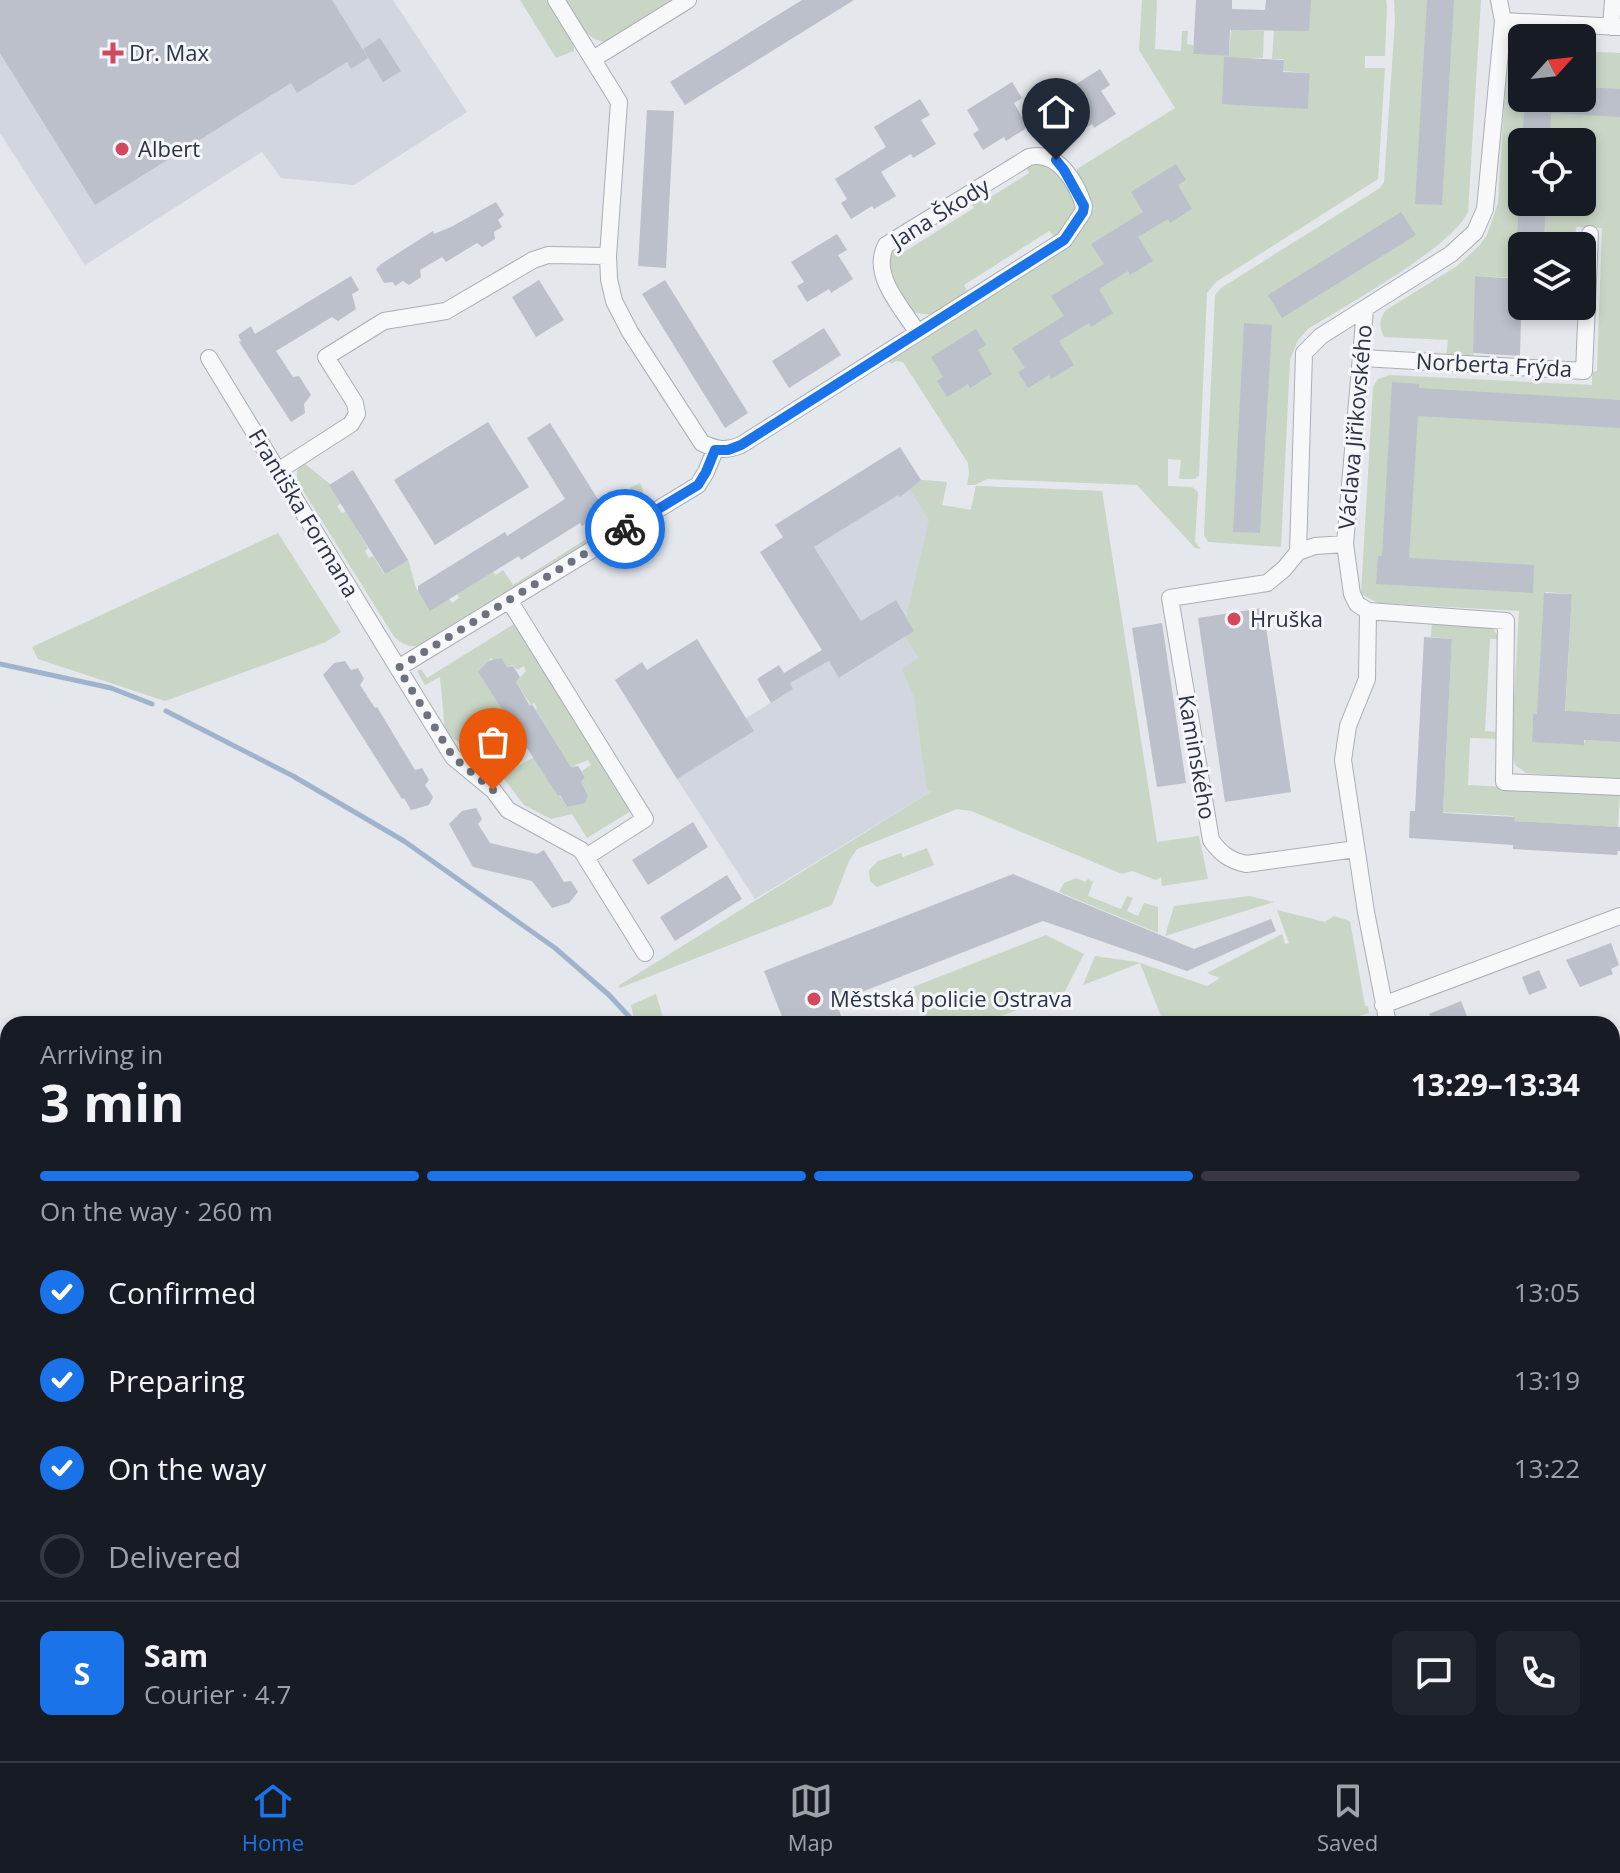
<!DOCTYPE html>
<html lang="en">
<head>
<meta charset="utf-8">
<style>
	body { margin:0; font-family:"Open Sans",sans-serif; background:#20242c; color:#f1f3f6; height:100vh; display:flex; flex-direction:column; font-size:30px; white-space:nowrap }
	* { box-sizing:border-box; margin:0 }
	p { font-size:26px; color:#9ea1a6 }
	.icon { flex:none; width:44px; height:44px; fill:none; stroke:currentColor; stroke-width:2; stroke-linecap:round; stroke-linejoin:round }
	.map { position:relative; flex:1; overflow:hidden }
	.side { position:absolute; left:0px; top:1016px; width:1620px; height:746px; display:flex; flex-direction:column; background:#171b24; border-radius:24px 24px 0 0; box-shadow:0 4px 12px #0003 }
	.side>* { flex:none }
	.needle { width:52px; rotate:63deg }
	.fabs { position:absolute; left:1508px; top:24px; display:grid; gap:16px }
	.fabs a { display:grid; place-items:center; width:88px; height:88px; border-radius:12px; background:#171b24; box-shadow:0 4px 12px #0003; font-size:40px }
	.pin { position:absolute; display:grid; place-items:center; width:68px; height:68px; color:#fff; margin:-82px -34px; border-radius:50% 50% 50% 0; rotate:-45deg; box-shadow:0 0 8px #0007 }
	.pin .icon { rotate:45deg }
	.courier { position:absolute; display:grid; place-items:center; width:80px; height:80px; margin:-40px; border:6px solid #1a73e8; border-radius:50%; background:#fff; color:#222; box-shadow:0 2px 10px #0007 }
	.head em { font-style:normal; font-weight:700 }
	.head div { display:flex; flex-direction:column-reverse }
	.head { display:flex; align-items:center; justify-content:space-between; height:136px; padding:0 40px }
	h1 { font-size:52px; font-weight:700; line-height:60px }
	.bar { display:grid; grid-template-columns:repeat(4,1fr); gap:12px 8px; align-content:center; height:96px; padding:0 40px }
	.bar i { height:10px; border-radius:6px; background:#363941 }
	.bar .on { background:#1a73e8 }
	.bar p { grid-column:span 4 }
	.line { display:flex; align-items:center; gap:20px; padding:0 40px; border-top:2px solid #363941 }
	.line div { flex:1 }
	.round { display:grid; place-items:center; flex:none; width:84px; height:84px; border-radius:12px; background:#20242c }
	ol { padding:0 40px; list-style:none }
	li { display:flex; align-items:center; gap:24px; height:88px }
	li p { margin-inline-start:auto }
	li .icon { padding:8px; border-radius:50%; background:#1a73e8; color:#fff; stroke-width:4 }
	li:last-child { color:#9ea1a6 }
	li i { width:44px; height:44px; border:4px solid #363941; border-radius:50% }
	.dock { display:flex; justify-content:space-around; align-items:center; height:112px; border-top:2px solid #363941; background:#171b24; font-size:22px; color:#9ea1a6 }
	.dock a { display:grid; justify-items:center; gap:4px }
	.dock .on { color:#1a73e8 }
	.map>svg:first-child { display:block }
	.built { fill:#d2d6de }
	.green { fill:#c9d6c5; fill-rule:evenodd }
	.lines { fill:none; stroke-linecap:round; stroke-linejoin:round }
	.stream { stroke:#9fb4cc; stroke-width:5 }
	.building { fill:#bbc0ca }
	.street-casing { stroke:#a9aeb7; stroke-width:18 }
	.secondary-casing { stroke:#a9aeb7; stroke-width:24 }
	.street { stroke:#f7f8fa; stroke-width:16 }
	.secondary { stroke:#fff; stroke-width:22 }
	.done { stroke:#6c737f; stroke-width:8; stroke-dasharray:0 14.4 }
	.route { stroke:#1a73e8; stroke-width:10 }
	.poi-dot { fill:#d1495b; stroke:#f4f6f9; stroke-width:3 }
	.labels { text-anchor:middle; stroke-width:6; stroke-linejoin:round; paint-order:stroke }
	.poi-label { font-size:22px; fill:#2b3445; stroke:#f4f6f9; text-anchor:start }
	.street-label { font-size:22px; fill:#2b3445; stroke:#f4f6f9 }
</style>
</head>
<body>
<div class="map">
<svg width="1620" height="1761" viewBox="0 0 1620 1761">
	<rect width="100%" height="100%" fill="#e4e7ec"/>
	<!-- built -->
	<path class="built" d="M0,0H393L467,112L354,185L281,178L262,152L85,265L0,133Z
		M921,480L947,482L942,505L971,510L976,486L1102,491L1160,877L1156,880L932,791L755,899L677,779L753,731L746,718L793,689L790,683L829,661L840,678L914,631L861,621L814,547Z"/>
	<!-- green -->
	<path class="green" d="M520,0H546L574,45V51L556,58Z
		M566,0H676L607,42C585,42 576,16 566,0Z
		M1142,0H1157L1155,49L1181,51L1182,31H1188L1187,44L1193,45V54L1229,56L1231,29L1264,31L1263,58H1251L1250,69L1308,108L1310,73L1283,71L1284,59H1272L1274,29L1311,0H1386L1387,6L1385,56H1365V68H1385L1378,179L1216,282L1207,293L1199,476L1194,479H1179L1181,460L1168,459V486L1192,487L1198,492L1195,542L1201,549L1195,548L1137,485L987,479L975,485H967L969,474L968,463L903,362L896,361L891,364L888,360L1069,246L1094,208L1076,180L1077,169L1175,108L1139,50Z
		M1394,0H1481L1468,212C1450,249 1346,305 1308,329L1298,340L1290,360L1281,547L1208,542L1204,535L1215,295L1221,288L1380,188L1384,182L1395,21Z
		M1514,47L1522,48V98H1582V51L1620,53V714L1587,712L1565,715L1572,594L1545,592L1538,714H1533L1532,740L1584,744L1585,740L1620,742V780L1526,773L1515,765L1511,750L1519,611L1378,603L1361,594L1373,387L1378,379L1390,375L1592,385V372L1597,371L1602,228L1576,227L1575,246H1571L1569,237L1555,238L1552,236L1551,238L1540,237L1539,246H1522V278L1476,276L1473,355H1469V359L1446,357L1448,340L1384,337C1379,327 1379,319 1386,310L1457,266L1479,246L1487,235L1498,203L1507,54ZM1522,142H1582V202H1522Z
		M1029,161L1053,167L1071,193L1077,208L1056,239L1049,231L964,285L969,294L933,315L916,313L911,309L888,273V254L898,243L904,252L974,208L969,198L979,192L986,200L1029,173L1025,163Z
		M304,463L330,484L341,503L337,506L342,513L346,511L368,548L365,551L369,558L373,556L384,574L408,559L416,588L430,610L449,599L452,603L459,598L457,594L493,572L496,575L503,570L513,585L634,509L636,497L630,488L640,483C646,495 646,506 635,515L423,645C411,648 401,645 393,635L297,481V471Z
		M921,480L947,482L942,505L971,510L976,486L1102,491L1157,842L1199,836L1208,879L1162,886L1161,877L1156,880L1132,871L1122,874L971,811L957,809L857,849L849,861L832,905L620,988L618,986L932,791L927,789L914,697L902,669L919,658L905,636L914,631L906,618L929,520L909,488Z
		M278,533L341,632L326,642L165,701L38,659L32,647Z
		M1432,621L1491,626L1500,639H1490L1485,731L1497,732V739L1470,738L1468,785L1620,793L1618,827L1514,821V816L1443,812L1452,639L1431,637Z
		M514,624L631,811L587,838L572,814L551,819L524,805L502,776L534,757L567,807L586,799L588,794L581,782L585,777L582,771L591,765L588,760L571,767L536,710L537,708L534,703L531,705L516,682L526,671L524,666L517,670L513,665L507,667L500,658L494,662L491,658L478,672L528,748L498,768L487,751L475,756L463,744L448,736L445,731L440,677L425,685L417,671L421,669L427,678Z
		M927,848L934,865L877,887L870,881L869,870L878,861L901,853L903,857Z
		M1076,878L1085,882L1088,879L1093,882L1088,896L1121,909L1127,896L1133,898L1127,911L1138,916L1144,903L1158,907V933L1059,892L1064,883Z
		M1249,896L1274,902L1165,936L1174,906Z
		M1277,910L1325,922L1334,916L1350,921L1365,1006H1368L1369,1013L1359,1016L1292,1019L1271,1024H1164L1140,963L1083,985L1095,956L1137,962L1207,986L1220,978L1207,973L1282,934L1285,944L1289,943Z
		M1046,935L1084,954L1065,991L981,1024H928L913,987Z
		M656,994L665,1024H638L634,1019L631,1005Z
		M324,1754H597L576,1761H286Z"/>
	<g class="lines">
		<!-- stream -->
		<path class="stream" d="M0,664L111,688L152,704
			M166,711L293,776L404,841L555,948L609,995L636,1024
			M1612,1424H1620"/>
	</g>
	<!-- building -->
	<path class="building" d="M0,0H332L368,58L351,69L347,62L297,93L291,83L95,205L0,53Z
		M802,0H854L685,105L670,82Z
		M1196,0H1232V9L1265,10L1266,0H1311L1309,31L1230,30L1229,56L1193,54Z
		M1427,0H1454L1442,205L1415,204Z
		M380,38L401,71L383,82L363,49Z
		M1224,57L1284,60L1283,72L1310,73L1308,109L1222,104Z
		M1100,69L1110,85L1101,91L1116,114L1094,128L1092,124L1070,137L1060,122L1067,118L1054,98Z
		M1012,82L1022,98L1014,103L1028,127L1006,141L1004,137L983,150L973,134L979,130L967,110Z
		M1582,87L1620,89V117L1551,113L1550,142H1522L1525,98H1582Z
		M920,99L930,115L921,120L936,144L913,158L911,154L881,172L896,196L874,209L872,206L851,219L841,203L847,199L835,179L886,147L874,127Z
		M647,110L674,111L666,268L638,266Z
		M1176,164L1186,180L1178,185L1192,209L1170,223L1168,219L1138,237L1153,261L1130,275L1128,271L1099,289L1113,313L1091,327L1089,323L1059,341L1074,365L1051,379L1049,375L1028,388L1018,372L1025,368L1012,348L1064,316L1051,296L1104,264L1091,244L1143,212L1131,192Z
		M496,202L504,215L498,220L502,227L494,232L495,239L482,247L477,243L446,262L442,257L420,270L421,277L409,285L403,281L395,286L393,282L384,283L376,269L381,264L433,231L434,234L451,227Z
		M1519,202H1546L1544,238L1517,236Z
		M1401,212L1416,235L1282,318L1268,295Z
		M837,234L847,250L838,255L853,279L831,293L829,289L807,302L797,286L804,282L791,262Z
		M351,276L359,290L352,294L356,309L338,321L332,317L276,351L293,377L299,376L311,395L304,404L305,413L291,422L239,342L241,341L238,335L251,326L255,334Z
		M1475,276L1522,279L1520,356L1473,353Z
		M539,280L564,320L536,337L512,297Z
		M665,280L748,413L725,428L642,294Z
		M1244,323L1272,325L1260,533L1233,532Z
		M824,328L841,355L789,388L772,361Z
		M976,329L986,345L978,350L992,374L970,388L968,384L947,397L937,381L943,377L931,357Z
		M1392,382L1419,384V388L1620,400V428L1418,416L1409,558L1534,565L1533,593L1376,584L1378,556H1382Z
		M488,422L529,487L435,545L394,480Z
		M550,423L606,512L582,526L580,523L521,560L519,556L430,611L418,591V586L505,532L507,536L565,499L527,438Z
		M900,447L921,480L900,497L898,495L814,547L861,621L896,600L914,631L839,678L829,661L790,683L793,689L771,703L757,679L779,665L784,673L822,650L760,552L783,537L775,525Z
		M353,470L408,560L385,574L329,485Z
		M1544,593L1572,594L1565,711L1620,714V742L1584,740V745L1532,742L1533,714H1537Z
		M1263,608L1291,792L1225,802L1198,618Z
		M1162,623L1186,783L1157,787L1132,628Z
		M1424,637L1452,639L1443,813L1515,817L1514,821L1620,827V851H1618L1617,855L1513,849V845L1409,838L1410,811H1415Z
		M697,639L754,731L677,779L615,680L642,662L647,670Z
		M501,658L507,667L513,666L520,677L516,682L530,706L532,704L571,767L578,766L585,777L581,782L588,795L585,803L567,807L560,795L558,796L478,672L488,661Z
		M345,661L351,670L358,668L364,679L360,685L375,708L377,707L415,770L422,768L429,780L425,785L433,797L429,805L411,810L404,798L402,799L323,675L334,663Z
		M476,808L482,819L478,824L490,843L537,854L544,850L564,882L571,881L578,892L569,903L552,908L532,881L473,867L449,824L462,811Z
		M693,822L708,847L648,885L632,860Z
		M1013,874L1194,949L1271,919L1276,931L1187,971L1043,921L836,1002L844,1024H785L764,971Z
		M727,875L742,899L675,941L660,917Z
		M1611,943L1619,965L1611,969L1613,974L1580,987L1566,960Z
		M1539,970L1547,988L1529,995L1522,977Z
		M1461,1001L1470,1024H1433L1429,1014Z"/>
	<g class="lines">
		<defs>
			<path id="street" d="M556,0L619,102L608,256L609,279L614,301L630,332L702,443C717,450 726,451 741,445L1064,240L1083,212L1084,206C1076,182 1058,150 1029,157L886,245C870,275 902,307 917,332
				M1503,21L1620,27
				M1611,27L1613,0
				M593,59L688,0
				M1365,309L1345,544L1352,594L1357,604L1368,611L1506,621L1504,782L1620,787
				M209,358L398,668L698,485L706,472L715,450
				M1363,358L1584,371L1590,234
				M278,471L351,424L357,414L355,403L326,357L384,321L446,311L533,260L548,255L608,256
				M1345,544L1315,546L1298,552L1284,569L1267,583L1170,598L1211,840C1221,854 1229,860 1246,864L1356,849
				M1298,552L1304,353L1321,336L1451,254L1475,232L1485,209L1503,21L1499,0
				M509,600L645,819L586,857
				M1368,611L1367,679L1348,726L1343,760L1366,912L1388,1024
				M398,668L453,757L493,790L508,810L581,850L645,953
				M1383,1005L1620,916
				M1612,1163L1616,1162
				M1612,1391L1620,1388
				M1612,1595L1620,1599"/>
			<path id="secondary" d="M1612,1688L1620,1685
				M1390,1761L1411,1754"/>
		</defs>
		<!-- street casing -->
		<use href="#street" class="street-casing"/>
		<!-- secondary casing -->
		<use href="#secondary" class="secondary-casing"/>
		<!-- street -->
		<use href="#street" class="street"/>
		<!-- secondary -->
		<use href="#secondary" class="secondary"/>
	</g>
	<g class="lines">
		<!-- done -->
		<path class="done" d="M493,790L453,757L398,668L625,529"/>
		<!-- route -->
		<path class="route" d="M625,529L698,485L706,472L715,450H728L741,445L1064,240L1083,212L1084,206L1064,170L1056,160"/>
	</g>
	<!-- markers -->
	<g class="poi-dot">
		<path d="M109 41h8v8h8v8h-8v8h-8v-8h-8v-8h8z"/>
		<circle cx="122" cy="149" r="8"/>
		<circle cx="1234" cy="619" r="8"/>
		<circle cx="814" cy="999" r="8"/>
	</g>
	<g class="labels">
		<!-- poi labels -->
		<g class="poi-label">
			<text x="129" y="61">Dr. Max</text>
			<text x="138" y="157">Albert</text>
			<text x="1250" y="627">Hruška</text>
			<text x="830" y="1007">Městská policie Ostrava</text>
		</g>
		<!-- street labels -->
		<g class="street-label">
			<text transform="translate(940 213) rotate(-32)" y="8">Jana Škody</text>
			<text transform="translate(1494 365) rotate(3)" y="8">Norberta Frýda</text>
			<text transform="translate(1355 427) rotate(-85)" y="8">Václava Jiřikovského</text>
			<text transform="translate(304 513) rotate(59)" y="8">Františka Formana</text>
			<text transform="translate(1197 757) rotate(80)" y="8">Kaminského</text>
		</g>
	</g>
</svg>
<div class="fabs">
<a><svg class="needle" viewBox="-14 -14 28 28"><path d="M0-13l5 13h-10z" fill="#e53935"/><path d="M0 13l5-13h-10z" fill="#9ea1a6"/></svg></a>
<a><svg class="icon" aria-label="locate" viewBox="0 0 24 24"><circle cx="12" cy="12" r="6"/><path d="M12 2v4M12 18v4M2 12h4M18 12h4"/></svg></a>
<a><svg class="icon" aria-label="layers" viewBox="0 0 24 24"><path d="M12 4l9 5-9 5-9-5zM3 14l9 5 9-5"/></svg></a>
</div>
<div class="pin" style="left:493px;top:790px;background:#ea580c"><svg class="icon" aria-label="bag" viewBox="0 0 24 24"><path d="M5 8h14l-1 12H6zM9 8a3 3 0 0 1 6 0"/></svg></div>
<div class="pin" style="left:1056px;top:160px;background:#1f2937"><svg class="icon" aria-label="home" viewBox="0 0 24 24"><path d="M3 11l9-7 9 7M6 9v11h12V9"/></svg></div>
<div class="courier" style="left:625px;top:529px"><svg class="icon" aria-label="bike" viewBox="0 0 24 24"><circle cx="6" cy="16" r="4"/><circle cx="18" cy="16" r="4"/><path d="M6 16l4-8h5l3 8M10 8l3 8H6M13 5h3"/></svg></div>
<section class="side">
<div class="head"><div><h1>3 min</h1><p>Arriving in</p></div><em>13:29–13:34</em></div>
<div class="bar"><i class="on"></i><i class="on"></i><i class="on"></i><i></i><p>On the way · 260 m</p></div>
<ol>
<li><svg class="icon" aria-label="check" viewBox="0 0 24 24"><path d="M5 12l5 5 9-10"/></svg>Confirmed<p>13:05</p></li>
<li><svg class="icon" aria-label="check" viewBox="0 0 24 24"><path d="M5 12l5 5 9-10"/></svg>Preparing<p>13:19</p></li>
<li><svg class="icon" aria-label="check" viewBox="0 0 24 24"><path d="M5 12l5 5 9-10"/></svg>On the way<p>13:22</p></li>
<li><i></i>Delivered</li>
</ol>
<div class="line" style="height:144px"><b class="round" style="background:#1a73e8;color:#fff">S</b><div><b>Sam</b><p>Courier · 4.7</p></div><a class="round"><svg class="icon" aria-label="chat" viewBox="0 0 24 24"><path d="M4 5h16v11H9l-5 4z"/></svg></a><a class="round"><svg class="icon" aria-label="phone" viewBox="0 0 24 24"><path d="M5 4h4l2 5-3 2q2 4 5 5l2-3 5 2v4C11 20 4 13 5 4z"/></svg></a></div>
</section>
</div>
<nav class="dock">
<a class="on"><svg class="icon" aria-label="home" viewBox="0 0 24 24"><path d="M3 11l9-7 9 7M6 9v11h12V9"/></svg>Home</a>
<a><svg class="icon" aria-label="map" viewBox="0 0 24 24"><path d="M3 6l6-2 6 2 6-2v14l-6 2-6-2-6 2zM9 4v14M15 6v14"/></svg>Map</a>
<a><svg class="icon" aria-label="saved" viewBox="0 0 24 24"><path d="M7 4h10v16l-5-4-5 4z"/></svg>Saved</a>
</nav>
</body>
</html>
